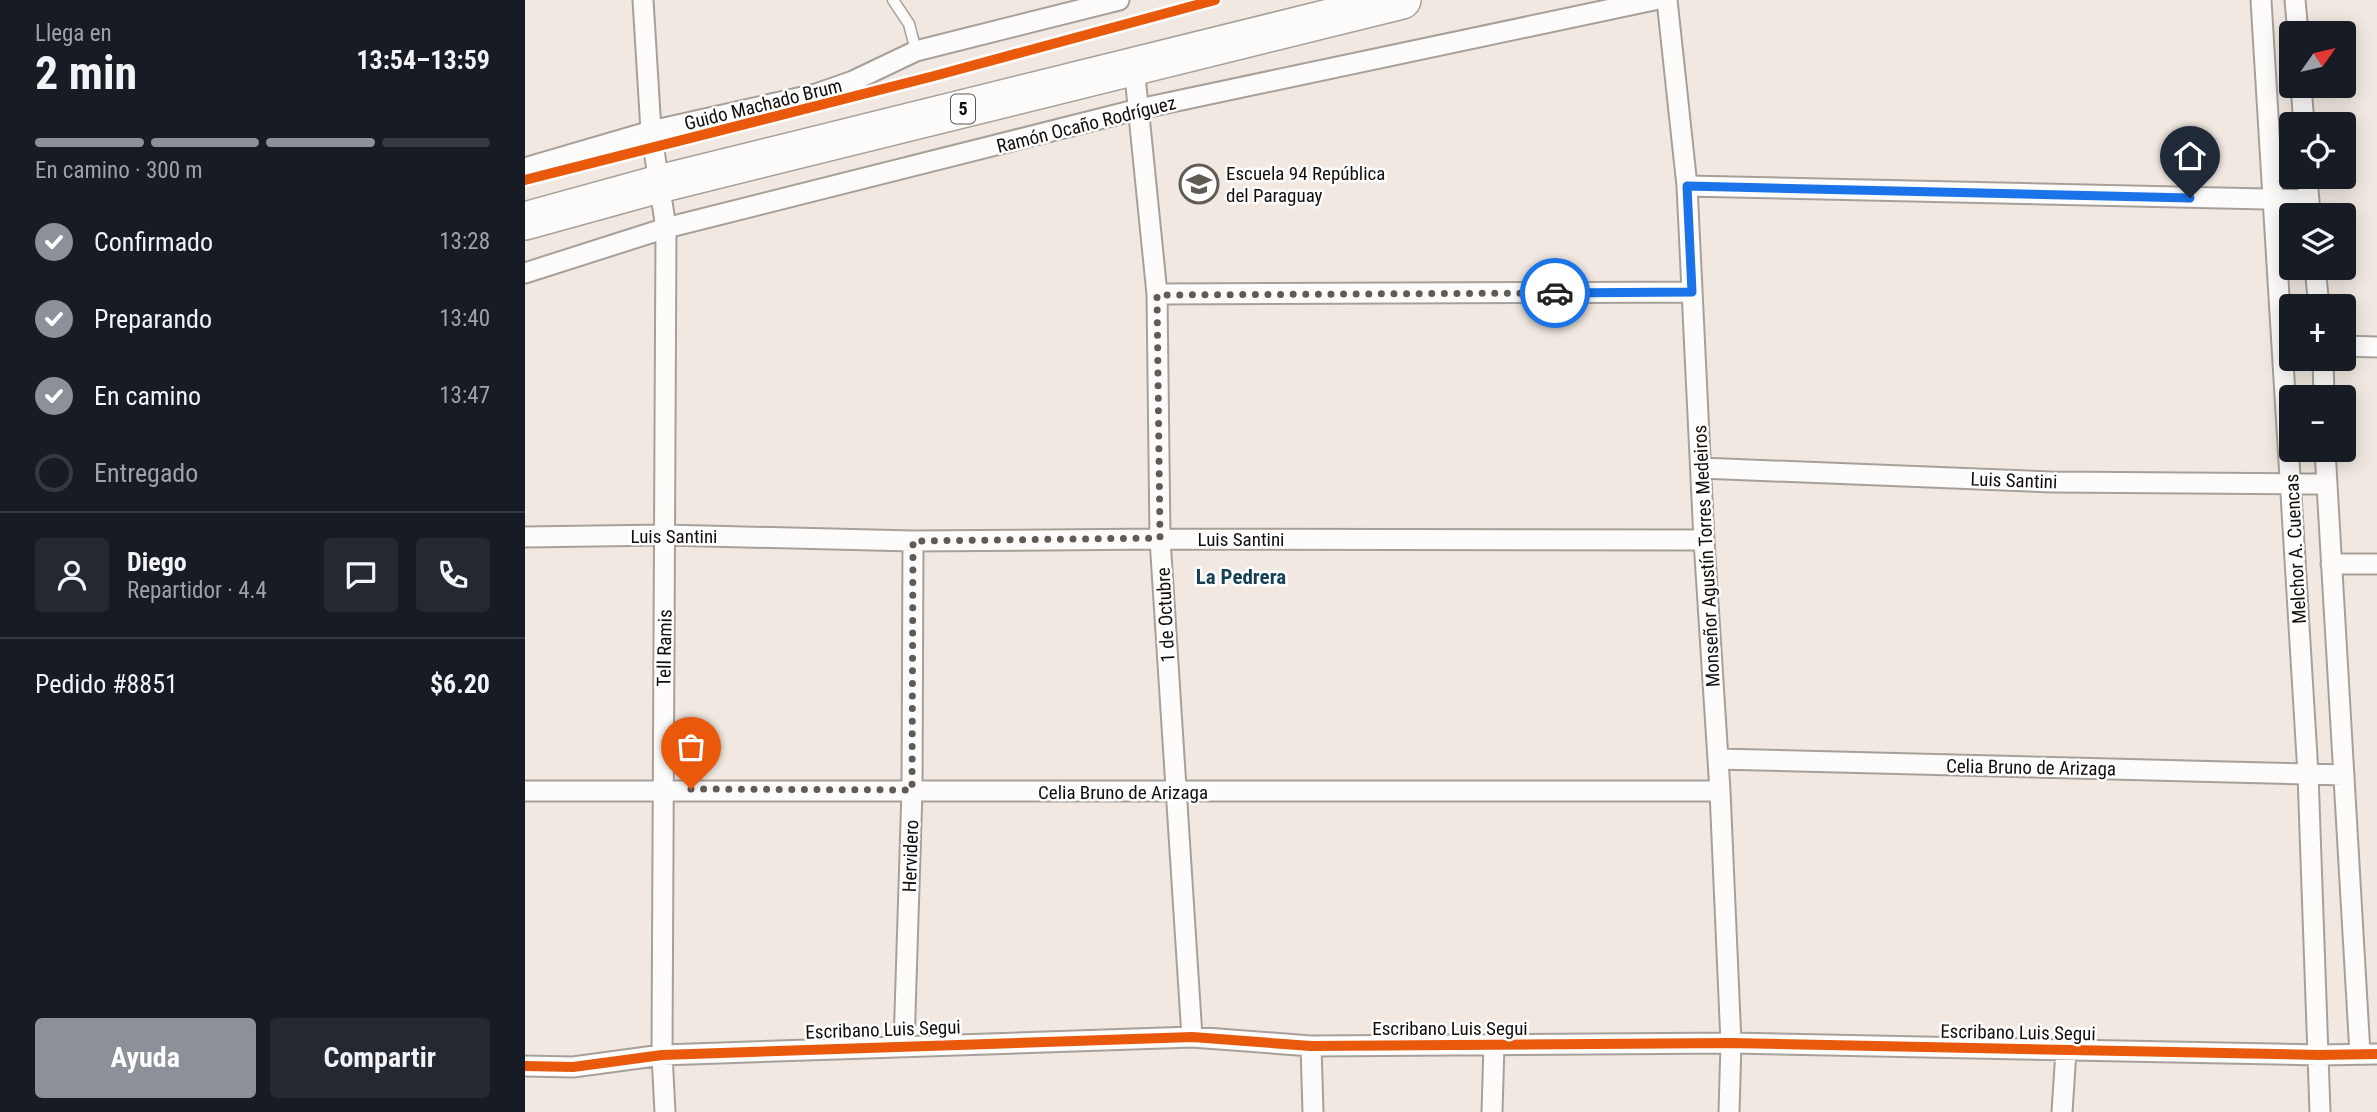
<!DOCTYPE html>
<html lang="es">
<head>
<meta charset="utf-8">
<style>
	body { margin:0; font-family:"Roboto Condensed",sans-serif; background:#242831; color:#f1f3f6; height:100vh; display:flex; flex-direction:column; font-size:26px; white-space:nowrap }
	* { box-sizing:border-box; margin:0 }
	p { font-size:23px; color:#9ea1a6 }
	.icon { flex:none; width:38px; height:38px; fill:none; stroke:currentColor; stroke-width:2; stroke-linecap:round; stroke-linejoin:round }
	.map { position:relative; flex:1; overflow:hidden }
	.panel { display:flex; flex-direction:column; background:#171b24; width:525px }
	.panel>* { flex:none }
	.needle { width:46px; rotate:56deg }
	.tools { position:absolute; left:1754px; top:21px; display:grid; gap:14px }
	.tools a { display:grid; place-items:center; width:77px; height:77px; border-radius:7px; background:#171b24; box-shadow:0 4px 18px #0003; font-size:35px }
	.pin { position:absolute; display:grid; place-items:center; width:60px; height:60px; color:#fff; margin:-72px -30px; border-radius:50% 50% 50% 0; rotate:-45deg; box-shadow:0 0 7px #0007 }
	.pin .icon { rotate:45deg }
	.courier { position:absolute; display:grid; place-items:center; width:70px; height:70px; margin:-35px; border:5px solid #1a73e8; border-radius:50%; background:#fff; color:#222; box-shadow:0 2px 9px #0007 }
	.head em { font-style:normal; font-weight:700 }
	.head div { display:flex; flex-direction:column-reverse }
	.head { display:flex; align-items:center; justify-content:space-between; height:119px; padding:0 35px }
	h1 { font-size:46px; font-weight:700; line-height:52px }
	.bar { display:grid; grid-template-columns:repeat(4,1fr); gap:10px 7px; align-content:center; height:84px; padding:0 35px }
	.bar i { height:9px; border-radius:5px; background:#363941 }
	.bar .selected { background:#8c9099 }
	.bar p { grid-column:span 4 }
	.line { display:flex; align-items:center; gap:18px; padding:0 35px; border-top:2px solid #363941 }
	.line div { flex:1 }
	.round { display:grid; place-items:center; flex:none; width:74px; height:74px; border-radius:7px; background:#242831 }
	ol { padding:0 35px; list-style:none }
	li { display:flex; align-items:center; gap:21px; height:77px }
	li p { margin-inline-start:auto }
	li .icon { padding:7px; border-radius:50%; background:#8c9099; color:#fff; stroke-width:4 }
	li:last-child { color:#9ea1a6 }
	li i { width:38px; height:38px; border:4px solid #363941; border-radius:50% }
	.primary-button { display:flex; gap:14px; margin-top:auto; padding:14px 35px }
	.primary-button a { flex:1; height:80px; border-radius:7px; background:#8c9099; color:#fff; font-size:28px; font-weight:700; line-height:80px; text-align:center }
	.primary-button a+a { background:#242831; color:#f1f3f6 }
	main { display:flex; flex:1; min-height:0 }
	.map>svg:first-child { display:block }
	.lines { fill:none; stroke-linecap:round; stroke-linejoin:round }
	.lane-casing { stroke:#a7a09a; stroke-width:13 }
	.street-casing { stroke:#a7a09a; stroke-width:23 }
	.highway-casing { stroke:#a7a09a; stroke-width:40 }
	.lane { stroke:#fdfcfa; stroke-width:10 }
	.street { stroke:#fdfcfa; stroke-width:19 }
	.highway { stroke:#fdfcfa; stroke-width:37 }
	.cycleway-casing { stroke:#fff; stroke-width:15 }
	.cycleway { stroke:#e8590c; stroke-width:10 }
	.done { stroke:#615b55; stroke-width:7; stroke-dasharray:0 12.6 }
	.route { stroke:#1a73e8; stroke-width:9 }
	.labels { text-anchor:middle; stroke-width:5; stroke-linejoin:round; paint-order:stroke }
	.shield { fill:#fff; stroke:#5a5653; stroke-width:2 }
	.shield-label { font-size:18px; font-weight:bold; fill:#130e09 }
	.street-label { font-size:19px; fill:#130e09; stroke:#fff }
	.poi-label { font-size:19px; fill:#130e09; stroke:#fff; text-anchor:start }
	.neighbourhood-label { font-size:21px; font-weight:bold; fill:#143f55; stroke:#fff }
</style>
</head>
<body>
<main>
<section class="panel">
<div class="head"><div><h1>2 min</h1><p>Llega en</p></div><em>13:54–13:59</em></div>
<div class="bar"><i class="selected"></i><i class="selected"></i><i class="selected"></i><i></i><p>En camino · 300 m</p></div>
<ol>
<li><svg class="icon" aria-label="check" viewBox="0 0 24 24"><path d="M5 12l5 5 9-10"/></svg>Confirmado<p>13:28</p></li>
<li><svg class="icon" aria-label="check" viewBox="0 0 24 24"><path d="M5 12l5 5 9-10"/></svg>Preparando<p>13:40</p></li>
<li><svg class="icon" aria-label="check" viewBox="0 0 24 24"><path d="M5 12l5 5 9-10"/></svg>En camino<p>13:47</p></li>
<li><i></i>Entregado</li>
</ol>
<div class="line" style="height:126px"><a class="round"><svg class="icon" aria-label="person" viewBox="0 0 24 24"><circle cx="12" cy="8" r="4"/><path d="M4 21q1-7 8-7t8 7"/></svg></a><div><b>Diego</b><p>Repartidor · 4.4</p></div><a class="round"><svg class="icon" aria-label="chat" viewBox="0 0 24 24"><path d="M4 5h16v11H9l-5 4z"/></svg></a><a class="round"><svg class="icon" aria-label="phone" viewBox="0 0 24 24"><path d="M5 4h4l2 5-3 2q2 4 5 5l2-3 5 2v4C11 20 4 13 5 4z"/></svg></a></div>
<div class="line" style="height:91px"><div>Pedido #8851</div><b>$6.20</b></div>
<div class="primary-button"><a>Ayuda</a><a>Compartir</a></div>
</section>
<div class="map">
<svg width="1852" height="1112" viewBox="0 0 1852 1112">
	<rect width="100%" height="100%" fill="#f1e9e1"/>
	<g class="lines">
		<defs>
			<path id="lane" d="M368,0L384,24L391,51"/>
			<path id="street" d="M118,0L126,131L141,228L137,1055L140,1112
				M1142,0L1162,186L1179,540L1195,791L1206,1043L1204,1112
				M1736,0L1783,774L1795,1112
				M1770,0L1773,33
				M609,66L632,294L635,539L667,1037
				M1776,86L1779,124
				M0,168L126,131L291,94L328,81L391,51L594,0
				M1782,177L1785,215
				M1162,186L1784,200
				M1790,268L1794,306
				M0,273L141,228L614,109L1129,0
				M632,294L1167,292
				M1818,346L1852,347
				M1798,359L1799,397
				M1800,450L1835,1054
				M1176,468L1527,482L1801,484
				M0,537L140,535L388,541L635,539L1179,540
				M1806,564H1852
				M1193,759L1819,775
				M0,791H1195
				M379,1045L387,791L388,541
				M786,1046L788,1112
				M0,1066L48,1067L137,1055L667,1037L786,1046L1206,1043L1794,1055L1852,1054
				M967,1112L969,1045
				M1537,1112L1541,1051"/>
			<path id="highway" d="M0,221L134,184L877,0"/>
		</defs>
		<!-- lane casing -->
		<use href="#lane" class="lane-casing"/>
		<!-- street casing -->
		<use href="#street" class="street-casing"/>
		<!-- highway casing -->
		<use href="#highway" class="highway-casing"/>
		<!-- lane -->
		<use href="#lane" class="lane"/>
		<!-- street -->
		<use href="#street" class="street"/>
		<!-- highway -->
		<use href="#highway" class="highway"/>
		<defs>
			<path id="cycleway" d="M0,180L409,76L690,0
				M0,1066L48,1067L137,1055L667,1037L786,1046L1206,1043L1794,1055L1852,1054"/>
		</defs>
		<!-- cycleway casing -->
		<use href="#cycleway" class="cycleway-casing"/>
		<!-- cycleway -->
		<use href="#cycleway" class="cycleway"/>
	</g>
	<g class="lines">
		<!-- done -->
		<path class="done" d="M166,789L387,790L388,541L635,538L632,295L1030,293"/>
		<!-- route -->
		<path class="route" d="M1030,293L1167,292L1162,186L1665,198"/>
	</g>
	<!-- icons -->
	<defs>
		<symbol id="school-ring" viewBox="-11 -11 22 22"><circle r="9.5" fill="#fff" stroke="#615b55" stroke-width="1.5"/><path d="M0-5L7-2L0 1L-7-2ZM-4 1L0 2.5L4 1V4Q0 6-4 4Z" fill="#615b55"/></symbol>
	</defs>
	<g fill-rule="evenodd">
		<use href="#school-ring" x="652" y="162" width="44" height="44"/>
	</g>
	<g class="labels">
		<!-- shield labels -->
		<rect class="shield" x="426" y="94.5" width="24" height="29" rx="5"/>
		<g class="shield-label">
			<text x="438" y="115">5</text>
		</g>
		<!-- street labels -->
		<g class="street-label">
			<text transform="translate(238 104) rotate(-14)" y="7">Guido Machado Brum</text>
			<text transform="translate(561 124) rotate(-14)" y="7">Ramón Ocaño Rodríguez</text>
			<text transform="translate(1489 480) rotate(2)" y="7">Luis Santini</text>
			<text x="149" y="543">Luis Santini</text>
			<text x="716" y="546">Luis Santini</text>
			<text transform="translate(1770 549) rotate(-93)" y="7">Melchor A. Cuencas</text>
			<text transform="translate(1181 556) rotate(-93)" y="7">Monseñor Agustín Torres Medeiros</text>
			<text transform="translate(640 615) rotate(-93)" y="7">1 de Octubre</text>
			<text transform="translate(139 648) rotate(-89)" y="7">Tell Ramis</text>
			<text transform="translate(1506 767) rotate(1)" y="7">Celia Bruno de Arizaga</text>
			<text x="598" y="799">Celia Bruno de Arizaga</text>
			<text transform="translate(385 856) rotate(-88)" y="7">Hervidero</text>
			<text x="925" y="1035">Escribano Luis Segui</text>
			<text transform="translate(358 1029) rotate(-2)" y="7">Escribano Luis Segui</text>
			<text transform="translate(1493 1032) rotate(1)" y="7">Escribano Luis Segui</text>
		</g>
		<!-- poi labels -->
		<g class="poi-label">
			<text x="701" y="180">Escuela 94 República<tspan x="701" dy="22">del Paraguay</tspan></text>
		</g>
		<!-- neighbourhood labels -->
		<g class="neighbourhood-label">
			<text x="716" y="584">La Pedrera</text>
		</g>
	</g>
</svg>
<div class="tools">
<a><svg class="needle" viewBox="-14 -14 28 28"><path d="M0-13l5 13h-10z" fill="#e53935"/><path d="M0 13l5-13h-10z" fill="#9ea1a6"/></svg></a>
<a><svg class="icon" aria-label="locate" viewBox="0 0 24 24"><circle cx="12" cy="12" r="6"/><path d="M12 2v4M12 18v4M2 12h4M18 12h4"/></svg></a>
<a><svg class="icon" aria-label="layers" viewBox="0 0 24 24"><path d="M12 4l9 5-9 5-9-5zM3 14l9 5 9-5"/></svg></a>
<a>+</a>
<a>−</a>
</div>
<div class="pin" style="left:166px;top:789px;background:#ea580c"><svg class="icon" aria-label="bag" viewBox="0 0 24 24"><path d="M5 8h14l-1 12H6zM9 8a3 3 0 0 1 6 0"/></svg></div>
<div class="pin" style="left:1665px;top:198px;background:#1f2937"><svg class="icon" aria-label="home" viewBox="0 0 24 24"><path d="M3 11l9-7 9 7M6 9v11h12V9"/></svg></div>
<div class="courier" style="left:1030px;top:293px"><svg class="icon" aria-label="car" viewBox="0 0 24 24"><path d="M5 17H2v-5l4-1 3-4h7l3 4 3 1v5h-3M9 17h6M6 11h13"/><circle cx="7" cy="17" r="2"/><circle cx="17" cy="17" r="2"/></svg></div>
</div>
</main>
</body>
</html>
